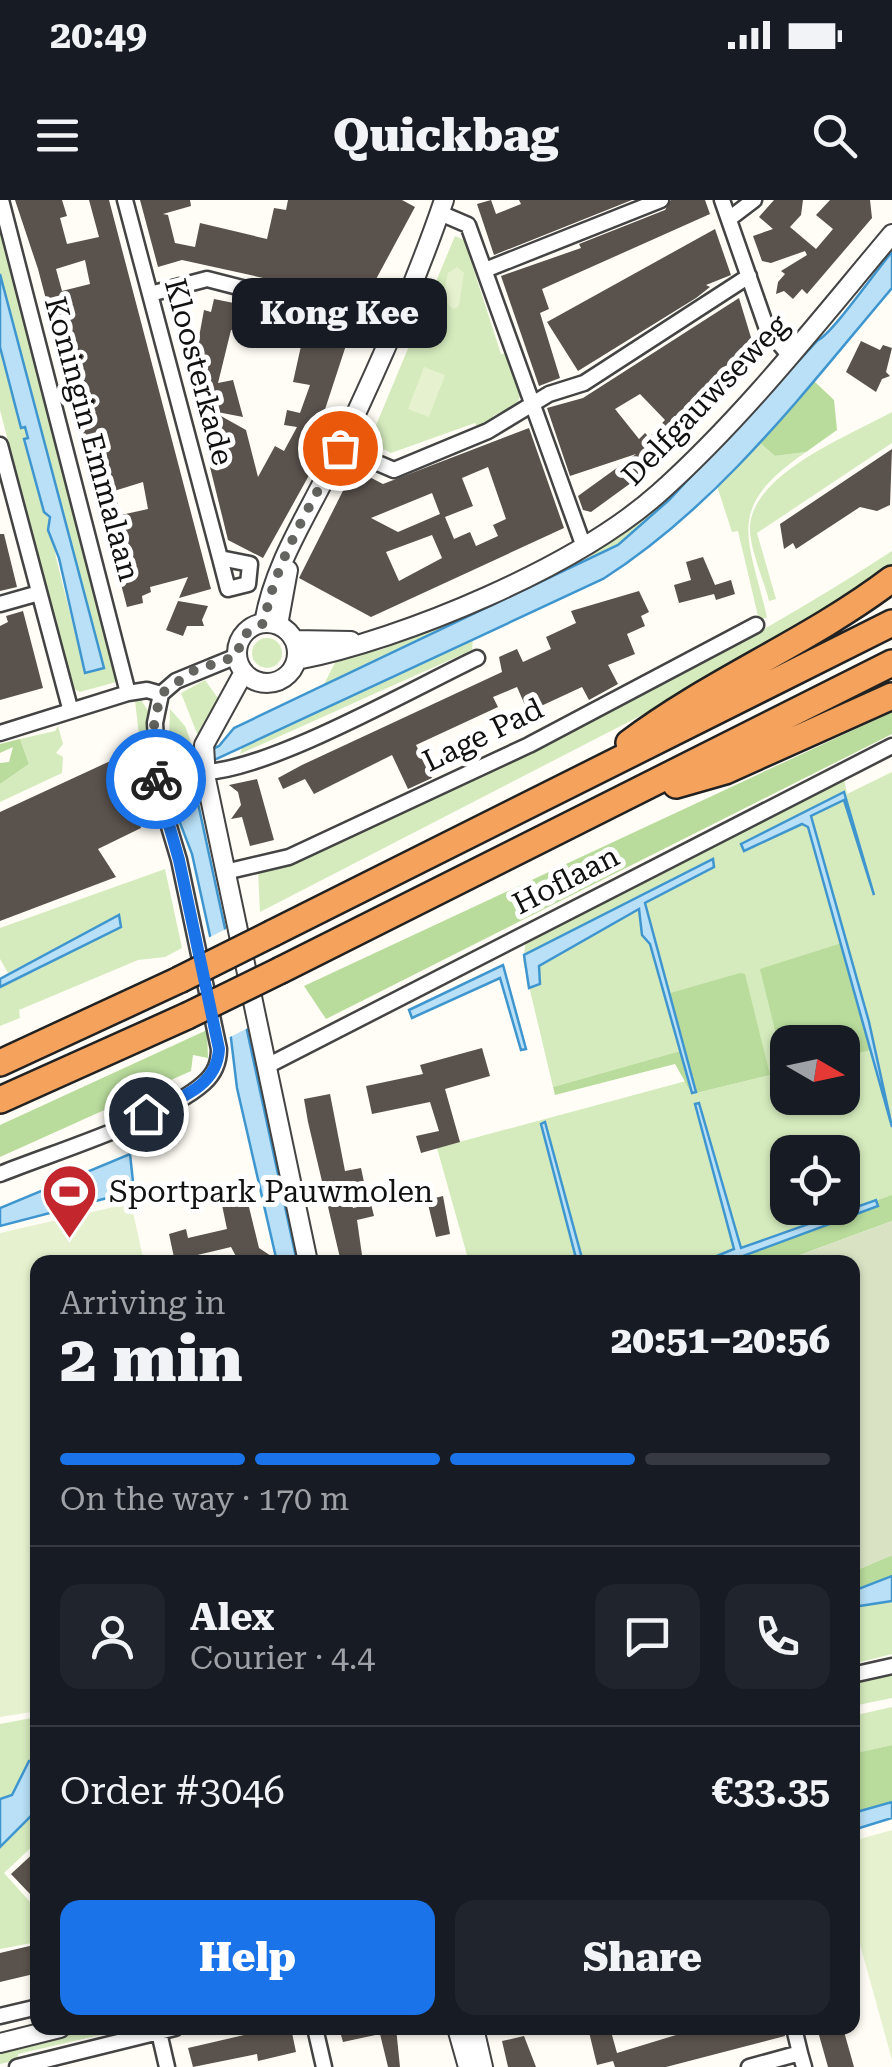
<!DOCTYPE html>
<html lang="en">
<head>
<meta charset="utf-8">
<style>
	body { margin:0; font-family:"Roboto Serif",serif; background:#20242c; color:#f1f3f6; height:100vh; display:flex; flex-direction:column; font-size:38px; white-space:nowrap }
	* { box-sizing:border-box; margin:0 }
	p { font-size:32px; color:#9ea1a6 }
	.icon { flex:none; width:55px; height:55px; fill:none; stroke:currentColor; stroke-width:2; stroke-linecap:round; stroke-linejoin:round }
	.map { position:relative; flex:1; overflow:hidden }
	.panel { position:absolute; left:30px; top:1055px; width:830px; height:780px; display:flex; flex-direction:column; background:#171b24; border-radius:20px; box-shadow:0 2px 8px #0004 }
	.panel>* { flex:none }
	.needle { width:65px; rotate:99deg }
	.controls { position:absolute; left:770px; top:825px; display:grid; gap:20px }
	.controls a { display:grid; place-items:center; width:90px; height:90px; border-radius:20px; background:#171b24; box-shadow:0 2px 8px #0004; font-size:50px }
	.pin { position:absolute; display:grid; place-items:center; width:85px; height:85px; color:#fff; margin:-42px; border:5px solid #fff; border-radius:50%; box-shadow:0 2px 10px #0007 }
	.courier { position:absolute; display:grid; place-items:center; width:100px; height:100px; margin:-50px; border:8px solid #1a73e8; border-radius:50%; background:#fff; color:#222; box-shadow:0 2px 12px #0007 }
	.bubble { position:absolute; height:70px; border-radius:20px; background:#171b24; box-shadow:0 2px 8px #0004; font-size:32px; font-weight:800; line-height:70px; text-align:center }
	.overview em { font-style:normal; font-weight:800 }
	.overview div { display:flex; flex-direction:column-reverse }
	.overview { display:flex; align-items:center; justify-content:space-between; height:170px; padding:0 30px }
	h1 { font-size:65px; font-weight:800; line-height:75px }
	.bar { display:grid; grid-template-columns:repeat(4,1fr); gap:15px 10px; align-content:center; height:120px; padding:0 30px }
	.bar i { height:12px; border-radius:8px; background:#363941 }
	.bar .active { background:#1a73e8 }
	.bar p { grid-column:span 4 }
	.line { display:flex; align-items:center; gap:25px; padding:0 30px; border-top:2px solid #363941 }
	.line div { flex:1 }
	.round { display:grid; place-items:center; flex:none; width:105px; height:105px; border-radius:20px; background:#20242c }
	.action { display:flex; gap:20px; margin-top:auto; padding:20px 30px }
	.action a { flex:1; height:115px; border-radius:20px; background:#1a73e8; color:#fff; font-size:40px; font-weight:800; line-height:115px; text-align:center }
	.action a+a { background:#20242c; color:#f1f3f6 }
	.status { display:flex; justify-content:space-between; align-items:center; height:70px; padding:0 50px; background:#171b24; direction:ltr }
	.status svg { height:28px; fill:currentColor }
	header { display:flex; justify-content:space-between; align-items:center; height:130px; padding:0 30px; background:#171b24; font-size:45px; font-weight:800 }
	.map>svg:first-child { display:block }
	.green { fill:#d5ebbd; fill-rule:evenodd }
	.forest { fill:#b9dc9c }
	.cemetery { fill:#d9e3c4 }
	.pitch { fill:#e6f2cf }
	.water { fill:#b9e0f7; stroke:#3f96cf; stroke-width:2.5 }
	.pier { fill:#fffdf5 }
	.building { fill:#5a524d; fill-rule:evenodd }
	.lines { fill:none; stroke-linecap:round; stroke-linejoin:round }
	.minor-casing { stroke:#444; stroke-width:19 }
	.tertiary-casing { stroke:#444; stroke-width:22 }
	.motorway-casing { stroke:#222; stroke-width:30 }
	.minor { stroke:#fff; stroke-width:14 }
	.tertiary { stroke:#fff; stroke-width:18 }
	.motorway { stroke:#f5a25d; stroke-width:25 }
	.motorway-bridge-casing { stroke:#222; stroke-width:30; stroke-linecap:butt }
	.motorway-bridge { stroke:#f5a25d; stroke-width:25 }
	.done { stroke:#646461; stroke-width:10; stroke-dasharray:0 18 }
	.route { stroke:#1a73e8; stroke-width:12 }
	.labels { text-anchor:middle; stroke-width:10; stroke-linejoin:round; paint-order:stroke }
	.street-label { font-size:30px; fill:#111; stroke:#fff }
	.poi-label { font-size:30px; fill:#111; stroke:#fff; text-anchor:start }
</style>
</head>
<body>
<div class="status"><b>20:49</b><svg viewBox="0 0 49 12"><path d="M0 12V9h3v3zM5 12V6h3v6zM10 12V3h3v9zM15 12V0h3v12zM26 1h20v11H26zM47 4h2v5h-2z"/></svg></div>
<header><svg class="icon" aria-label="menu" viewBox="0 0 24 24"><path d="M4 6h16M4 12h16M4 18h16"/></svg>Quickbag<svg class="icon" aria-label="search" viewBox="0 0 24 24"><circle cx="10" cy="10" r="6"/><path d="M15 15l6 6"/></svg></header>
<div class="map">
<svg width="892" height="1867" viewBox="0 0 892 1867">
	<rect width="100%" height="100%" fill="#fffdf5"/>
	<!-- green -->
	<path class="green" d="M0,23L118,475L116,482L80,492L72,488L0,210V147L21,227H25L28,238L25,240L44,312L52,323L56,358L85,472L103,468L0,74Z
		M455,36L464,40L501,154L508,153L522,192L517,204L493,216L494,221L478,229L475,223L391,253L369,242Z
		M778,179L669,300L618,345L324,484L337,459L383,449L589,357L634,325L697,268Z
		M892,212V243L757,333L776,399L769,401C764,380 749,348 750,326C754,272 851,235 892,212Z
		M760,243L775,256L806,252C725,308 747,333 767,417L754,423L753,418L758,416L738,331L732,332L717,286Z
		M892,351V368L802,428L700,485L260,712L258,671C326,649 390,617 455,587C604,518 754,441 892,351Z
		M473,438L472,450L240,554L242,548Z
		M252 453a15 15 0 1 1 30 0a15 15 0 1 1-30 0Z
		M205,480L220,501L198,536L181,493Z
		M141,500L149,512L148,575L144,576L135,501Z
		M170,509L185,526L196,556L184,550L172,572L168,571Z
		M58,526L63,544L56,553L63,557L62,573L0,602V584L29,564L20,539L55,531Z
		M892,572V998L718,1062H469L437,948L686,881L692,894L770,875L680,851L553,887L523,761L526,740L844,578L847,594ZM761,770L869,849L843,857L842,898H788L787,871ZM788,952H842V1008H788Z
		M165,669L182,748L165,757L138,760L19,810L20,818L0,826V787L42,768L118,715L8,773L0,759V728Z
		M892,1401V1454L853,1464V1407Z
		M892,1470V1498L853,1506L852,1479Z
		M892,1507V1545L853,1554L852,1516Z
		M37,1517V1559L29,1561L12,1595L0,1599V1524Z
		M37,1610V1642L4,1673L31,1703L37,1698V1742L0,1749V1647Z
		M96,1828L126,1829L18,1854V1860L0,1864V1850Z"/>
	<!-- forest -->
	<path class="forest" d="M814,181L834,200L837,230L806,252L775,256L760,243Z
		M892,512V534L326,819L304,786Z
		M20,539L29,564L0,584V563L9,562L13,547L0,553V544Z
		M842,743L870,850L843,857L842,842H788L785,871L760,769Z
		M740,773L745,774L770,875L692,894L675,864L555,895L553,887L680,851L667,794Z
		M207,830L208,858L193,855L191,871L0,957V925Z
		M892,995V1021L781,1062H711Z
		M892,1355V1376L853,1391L852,1372Z
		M892,1545V1602L853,1613L852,1554Z"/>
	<!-- cemetery -->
	<path class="cemetery" d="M892,1021V1355L853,1372L852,1062H781Z"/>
	<!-- pitch -->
	<path class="pitch" d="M457,67L464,73L459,106L454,109C441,102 445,85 448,73Z
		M424,167L445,175L429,217L408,209Z
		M131,1003L144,1062H38L37,1511L0,1517V1033Z
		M892,1630V1860L853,1719V1641Z"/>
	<!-- water -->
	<path class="water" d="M892,52V88C804,192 719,305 603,379L197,568L196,594L297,1062H277L237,888L229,822L192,654L172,602V571L184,550L196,557L219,546L234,528L618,345L669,300L818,140C832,134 877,69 892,52Z
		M0,74L104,468L85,473L59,358L48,330L50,317L44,312L24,239L28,238L25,227L21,228L0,147Z
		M844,592L874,695L844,600L811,616L869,822L892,927L808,627L802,624L744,651L741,644Z
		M713,659L714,667L645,703L696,892L692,893L650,744L642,735L639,709L539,766L540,784L529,788L524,755Z
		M119,715L121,727L0,787V779Z
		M503,765L526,849L521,850L500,778L412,818L409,810Z
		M699,903L741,1048L876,1000L878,1006L727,1062H702L734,1049L695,904Z
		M545,922L583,1062H577L541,924Z
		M130,954L134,991L0,1026V1008Z
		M892,1376V1401L853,1407V1391Z
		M37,1559V1610L0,1647V1599L12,1595L29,1561Z
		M892,1602V1618L853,1630V1613Z"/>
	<!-- pier -->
	<path class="pier" d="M230,727L252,826L226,839L206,739Z"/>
	<!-- building -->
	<path class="building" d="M15,0H62L67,16L60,18L67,44L99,37L89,0H109L211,389L179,398L188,377L150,387L151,392L142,396L143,403L127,407L38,69ZM85,60L90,84L62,91L56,69ZM143,282L148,309L121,315L114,291Z
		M140,0H190L191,6L163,14L168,15L175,43L195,47L200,23L267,39L274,8L286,10L288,0H402L415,7L361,107L336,94L182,60L158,67Z
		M491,0L496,14L521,4L519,0H632L494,55L477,4Z
		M671,0H705L710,14L542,89L549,109L540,113L560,178L539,186L501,76L581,48L579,44L665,10Z
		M774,0H803L801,15L790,27L816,49L833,29L816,15L830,0H870L872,18L807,94L802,89L793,99L784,91L776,94L778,82L785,74L781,71L807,55L805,51L771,63L762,61L753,36L773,29L759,17Z
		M715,29L731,75L706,85L710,87L696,98L578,171L547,122Z
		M739,98L756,154L635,280L591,312L583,310L578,296L636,254L570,276L547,208L583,198ZM640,194L665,220L649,237L645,233L639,239L615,209Z
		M214,99L352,127L313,246L322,252L263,358L228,340L190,186L204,110L211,112ZM231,130L301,146L293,182L310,185L300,213L287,210L284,225L297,227L284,251L275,246L258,277L246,230L212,211L243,217L233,180L218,183Z
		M861,141L880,150L883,145L892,148L886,172L890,176L882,179L876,192L846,172Z
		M529,228L564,328L371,417L299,378L354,269L383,284ZM488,267L506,319L493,325L498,336L476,346L470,332L454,339L445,317L473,306L462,278ZM432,293L440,314L398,332L371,318ZM432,335L442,358L399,381L386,352Z
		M892,249L890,305L877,311L860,307L796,349L793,343L784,349L780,324Z
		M0,334H4L17,387L0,391Z
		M703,357L715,385L731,380L735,394L716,400L714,394L679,403L674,385L691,380L686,362Z
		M639,391L649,412L641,416L645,426L627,434L635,454L608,465L618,484L589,500L582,487L528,512L517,487L493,497L498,507L416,545L432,578L408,589L392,555L314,594L305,579L283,589L278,578L302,565L502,472L499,457L517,449L523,462L551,449L546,437L576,423L571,411Z
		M178,401L208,406L202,420L204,426H187L183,436L166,430Z
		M23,411L43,488L0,500V426L8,422L6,416Z
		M119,557L141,628L98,649L116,677L0,721V612Z
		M257,579L274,640L250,646L242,617L231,619L241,605L238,592L229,585Z
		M482,848L490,876L445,889L460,942L421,953L416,936L439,931L430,902L372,914L366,886L423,874L420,865Z
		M330,894L345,971L361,968L364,982L347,986L353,1008L371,1004L374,1016L357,1020L363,1062H341L308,922L304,899Z
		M443,996L450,1034L436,1037L427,1000Z
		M247,999L259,1048L271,1056L239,1062L231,1047L189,1057L190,1062H175L169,1034L186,1029L188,1038L227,1029L222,1005Z
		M38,1649V1688L30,1694L11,1674Z
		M38,1744V1773L0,1782V1753Z
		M274,1828H291L296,1852L258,1861L257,1854L193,1867L188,1848Z
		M339,1828H396L400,1867H388L380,1834L343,1842Z
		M588,1828H610L617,1853L699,1828H784L785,1836L666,1867H615L613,1861L597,1865Z
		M817,1828H843L854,1867H828Z
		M524,1836L536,1867H508L502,1841Z"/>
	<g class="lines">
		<defs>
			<path id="minor" d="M1,0L128,493
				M125,0L220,358L228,389L248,384L250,364L220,358
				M722,0L767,129L789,155
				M440,13L468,25L584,347
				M729,19L754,0
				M485,70L661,0
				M150,94L207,79L394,127
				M0,245L70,508
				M340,247L394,270L488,231L549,194L584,183L749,76
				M0,404L39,393
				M0,533L128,493L147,490L161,494
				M206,572C273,568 410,490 477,458
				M225,672L289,657L529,545L756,425
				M267,866L892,546
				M0,974C52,953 165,918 204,883C215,873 219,863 219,849L179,660L159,593L155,523L161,494L176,481L237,456
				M852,1475L892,1466
				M0,1816L38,1807
				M158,1828L167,1867
				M315,1828L324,1867
				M794,1828L800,1853
				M17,1867L175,1828
				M749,1867L800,1853L804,1867"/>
			<path id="tertiary" d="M237 453a30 30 0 1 1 60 0a30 30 0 1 1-60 0Z
				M264,423C274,364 307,316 333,262C374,177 414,89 444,0
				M278,425L288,370
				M294,440L351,441
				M297,460C405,439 576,367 659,293C745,216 818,122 892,34
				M244,472L204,545L206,579L308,1062
				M457,1828L468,1867
				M474,1828L483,1867
				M0,1843L60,1828"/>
			<path id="motorway" d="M629,543C711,481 809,442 892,379
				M676,585L725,571L892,496
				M273,733L892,423
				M281,770L892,463
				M0,863L179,780
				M0,900L187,816"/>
		</defs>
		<!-- minor casing -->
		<use href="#minor" class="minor-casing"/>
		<!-- tertiary casing -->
		<use href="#tertiary" class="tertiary-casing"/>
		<!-- motorway casing -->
		<use href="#motorway" class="motorway-casing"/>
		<!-- minor -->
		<use href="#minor" class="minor"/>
		<!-- tertiary -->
		<use href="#tertiary" class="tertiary"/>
		<!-- motorway -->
		<use href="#motorway" class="motorway"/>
		<defs>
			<path id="motorway-bridge" d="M179,780L273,733
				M187,816L281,770"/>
		</defs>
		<!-- motorway-bridge casing -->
		<use href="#motorway-bridge" class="motorway-bridge-casing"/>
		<!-- motorway-bridge -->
		<use href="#motorway-bridge" class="motorway-bridge"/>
	</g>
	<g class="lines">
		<!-- done -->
		<path class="done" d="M156,579L154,522L161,494L193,471L237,456L242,436L264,423C275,360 312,305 340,248"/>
		<!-- route -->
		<path class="route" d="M146,914C177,899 217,888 219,849L179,660L156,579"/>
	</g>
	<!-- icons -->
	<defs>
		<symbol id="stadium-pin" viewBox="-11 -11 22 30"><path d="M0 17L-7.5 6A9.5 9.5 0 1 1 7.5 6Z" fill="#c4262e" stroke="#fff"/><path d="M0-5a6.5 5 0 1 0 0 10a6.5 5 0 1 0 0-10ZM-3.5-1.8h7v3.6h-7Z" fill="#fff"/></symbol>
	</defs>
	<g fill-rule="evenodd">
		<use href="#stadium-pin" x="38" y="960" width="63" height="86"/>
	</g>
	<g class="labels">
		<!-- street labels -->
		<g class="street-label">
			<text transform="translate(199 172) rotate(75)" y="10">Kloosterkade</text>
			<text transform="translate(705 200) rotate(-46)" y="10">Delfgauwseweg</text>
			<text transform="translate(92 239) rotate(75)" y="10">Koningin Emmalaan</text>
			<text transform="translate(483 535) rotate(-26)" y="10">Lage Pad</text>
			<text transform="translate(566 680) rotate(-27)" y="10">Hoflaan</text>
		</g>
		<!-- poi labels -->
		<g class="poi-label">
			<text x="109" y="1002">Sportpark Pauwmolen</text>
		</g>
	</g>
</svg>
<div class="controls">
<a><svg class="needle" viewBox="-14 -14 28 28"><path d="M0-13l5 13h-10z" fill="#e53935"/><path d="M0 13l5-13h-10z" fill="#9ea1a6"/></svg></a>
<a><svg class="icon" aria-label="locate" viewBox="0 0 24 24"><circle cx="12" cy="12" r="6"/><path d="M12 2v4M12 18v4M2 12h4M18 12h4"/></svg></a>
</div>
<div class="pin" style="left:340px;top:248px;background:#ea580c"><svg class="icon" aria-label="bag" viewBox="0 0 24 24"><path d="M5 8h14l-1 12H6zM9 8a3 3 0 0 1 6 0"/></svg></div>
<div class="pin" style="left:146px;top:914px;background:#1f2937"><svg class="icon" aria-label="home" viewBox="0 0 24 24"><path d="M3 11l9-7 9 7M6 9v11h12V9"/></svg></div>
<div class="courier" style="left:156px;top:579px"><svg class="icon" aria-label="bike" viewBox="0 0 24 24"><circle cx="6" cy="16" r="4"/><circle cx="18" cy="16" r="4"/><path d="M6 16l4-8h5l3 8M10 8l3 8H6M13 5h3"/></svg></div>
<div class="bubble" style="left:232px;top:78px;width:215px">Kong Kee</div>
<section class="panel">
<div class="overview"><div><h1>2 min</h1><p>Arriving in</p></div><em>20:51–20:56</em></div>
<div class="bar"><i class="active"></i><i class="active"></i><i class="active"></i><i></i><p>On the way · 170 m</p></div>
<div class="line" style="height:180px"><a class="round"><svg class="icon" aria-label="person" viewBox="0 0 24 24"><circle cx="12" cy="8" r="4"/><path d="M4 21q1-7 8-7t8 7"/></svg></a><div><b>Alex</b><p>Courier · 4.4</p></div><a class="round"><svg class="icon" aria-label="chat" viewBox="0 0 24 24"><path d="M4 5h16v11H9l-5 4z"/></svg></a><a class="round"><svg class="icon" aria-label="phone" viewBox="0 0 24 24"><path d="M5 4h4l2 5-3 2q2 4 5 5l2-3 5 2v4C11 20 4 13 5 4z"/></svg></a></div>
<div class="line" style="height:130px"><div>Order #3046</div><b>€33.35</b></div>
<div class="action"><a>Help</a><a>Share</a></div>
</section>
</div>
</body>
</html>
